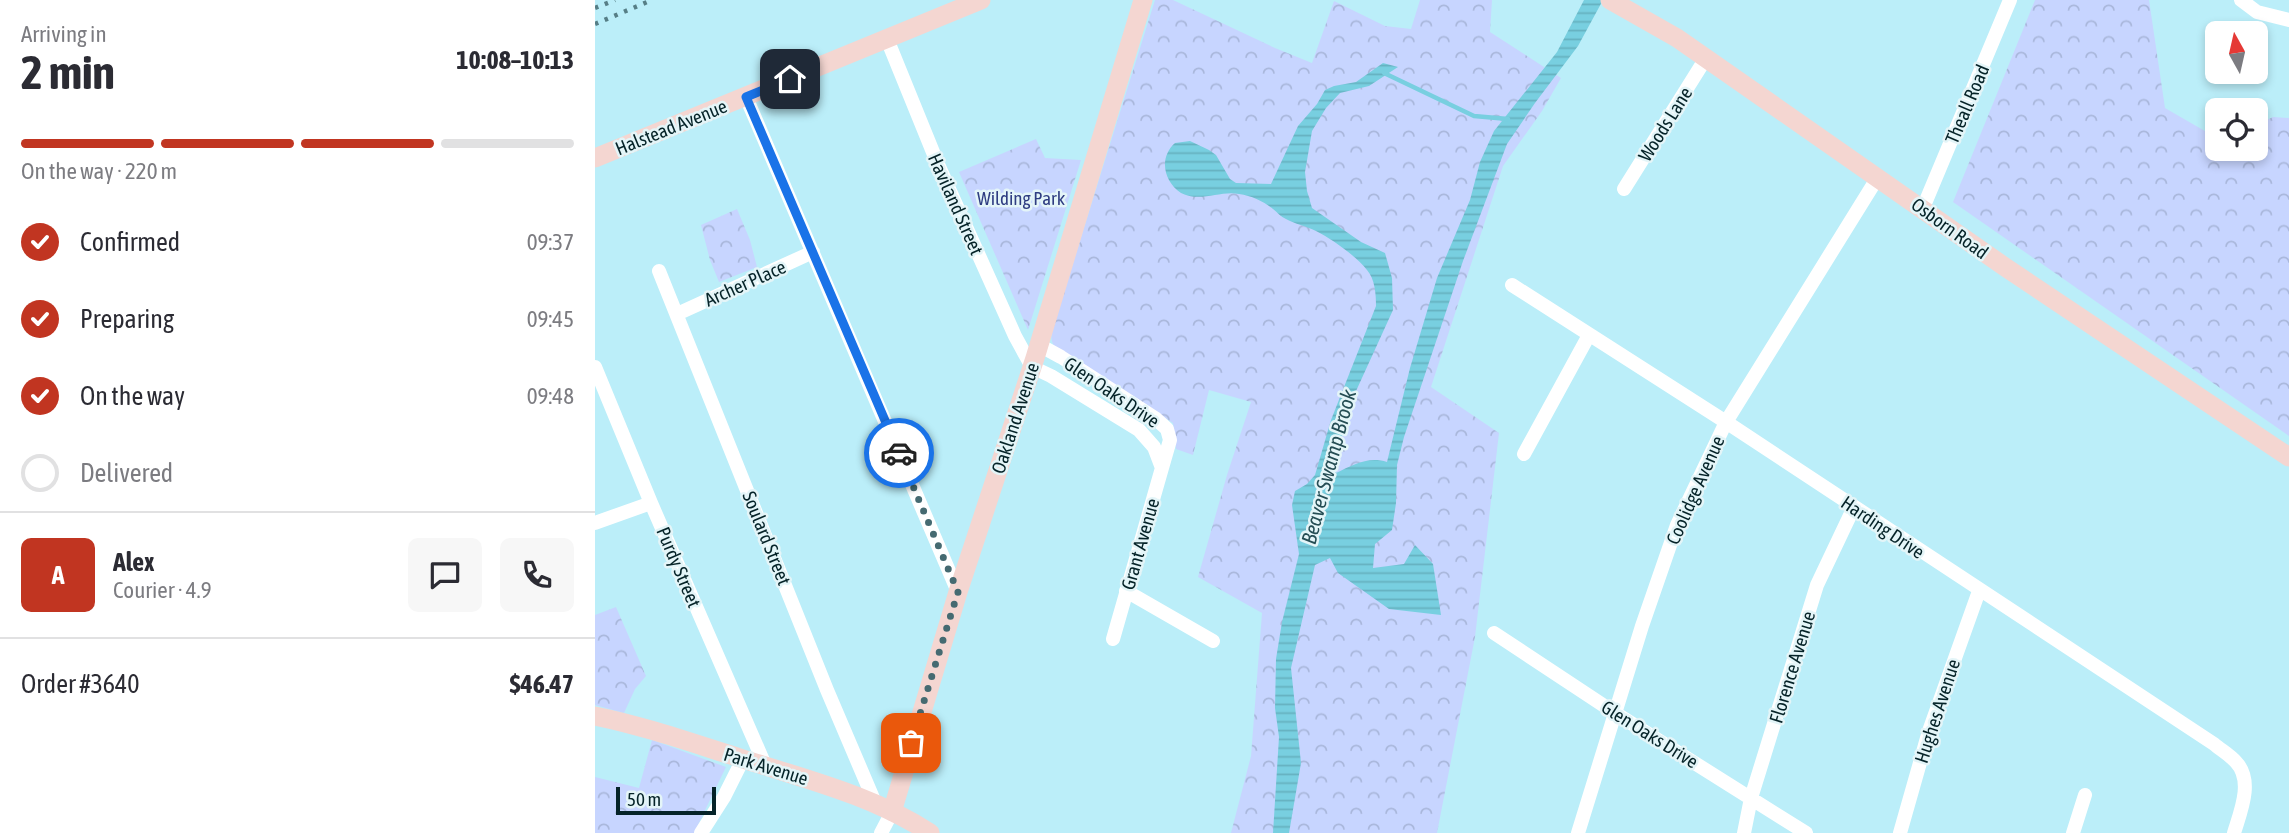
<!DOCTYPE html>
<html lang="en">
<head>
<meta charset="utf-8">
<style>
	body { margin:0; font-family:"Asap Condensed",sans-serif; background:#f7f7f7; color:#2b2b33; height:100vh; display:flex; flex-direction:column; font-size:26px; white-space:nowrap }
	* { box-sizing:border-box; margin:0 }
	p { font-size:23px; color:#7c7c81 }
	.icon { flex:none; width:38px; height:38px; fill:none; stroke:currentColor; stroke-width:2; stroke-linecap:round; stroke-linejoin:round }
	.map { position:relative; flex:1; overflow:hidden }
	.drawer { display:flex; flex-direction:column; background:#fff; width:595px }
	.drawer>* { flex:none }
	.needle { width:46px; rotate:352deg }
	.tools { position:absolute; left:1610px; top:21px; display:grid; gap:14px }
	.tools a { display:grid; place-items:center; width:63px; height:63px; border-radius:10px; background:#fff; box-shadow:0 4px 10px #0003; font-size:35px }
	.scale { position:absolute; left:21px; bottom:18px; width:100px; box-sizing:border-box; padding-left:7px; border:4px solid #052328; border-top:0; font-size:19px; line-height:24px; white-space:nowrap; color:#052328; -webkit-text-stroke:5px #e4f5f8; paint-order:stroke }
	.pin { position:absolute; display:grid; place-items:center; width:60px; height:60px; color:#fff; margin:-30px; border-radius:14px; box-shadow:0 4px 10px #0006 }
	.courier { position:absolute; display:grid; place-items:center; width:70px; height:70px; margin:-35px; border:5px solid #1a73e8; border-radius:50%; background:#fff; color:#222; box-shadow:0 2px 9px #0007 }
	.overview em { font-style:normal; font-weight:700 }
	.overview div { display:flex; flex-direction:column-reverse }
	.overview { display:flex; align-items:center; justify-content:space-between; height:119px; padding:0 21px }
	h1 { font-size:46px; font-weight:700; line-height:52px }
	.bar { display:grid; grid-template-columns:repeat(4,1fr); gap:10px 7px; align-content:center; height:84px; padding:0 21px }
	.bar i { height:9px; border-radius:5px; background:#e1e1e2 }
	.bar .on { background:#c13521 }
	.bar p { grid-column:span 4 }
	.line { display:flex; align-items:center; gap:18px; padding:0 21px; border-top:2px solid #e1e1e2 }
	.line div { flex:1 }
	.round { display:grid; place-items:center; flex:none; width:74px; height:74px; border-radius:10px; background:#f7f7f7 }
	ol { padding:0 21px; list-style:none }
	li { display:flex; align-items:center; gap:21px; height:77px }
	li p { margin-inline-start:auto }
	li .icon { padding:7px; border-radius:50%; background:#c13521; color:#fff; stroke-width:4 }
	li:last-child { color:#7c7c81 }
	li i { width:38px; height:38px; border:4px solid #e1e1e2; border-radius:50% }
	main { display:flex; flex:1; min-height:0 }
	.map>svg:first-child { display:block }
	.forest { fill:url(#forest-crowns) }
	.water { fill:url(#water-rules) }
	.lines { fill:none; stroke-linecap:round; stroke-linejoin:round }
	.stream { stroke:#78cfe0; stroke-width:4.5 }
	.street { stroke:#fff; stroke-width:14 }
	.secondary { stroke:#f4d6d1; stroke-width:19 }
	.rail { stroke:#567e86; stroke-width:4.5; stroke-dasharray:3.5 7; stroke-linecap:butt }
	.done { stroke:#456a71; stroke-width:7; stroke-dasharray:0 12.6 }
	.route { stroke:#1a73e8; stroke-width:9 }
	.labels { text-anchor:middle; stroke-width:5; stroke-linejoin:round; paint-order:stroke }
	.street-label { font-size:19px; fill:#052328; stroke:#e4f5f8 }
	.park-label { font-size:19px; fill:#2f3d82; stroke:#e4f5f8 }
	.water-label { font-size:21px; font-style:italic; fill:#254d54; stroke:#e4f5f8 }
</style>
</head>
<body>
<main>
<section class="drawer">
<div class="overview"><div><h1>2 min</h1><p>Arriving in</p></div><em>10:08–10:13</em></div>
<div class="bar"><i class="on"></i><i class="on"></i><i class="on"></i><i></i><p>On the way · 220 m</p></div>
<ol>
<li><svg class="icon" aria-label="check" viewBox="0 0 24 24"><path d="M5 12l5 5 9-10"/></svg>Confirmed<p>09:37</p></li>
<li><svg class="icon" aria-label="check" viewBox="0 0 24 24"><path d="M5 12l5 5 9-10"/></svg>Preparing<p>09:45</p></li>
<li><svg class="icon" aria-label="check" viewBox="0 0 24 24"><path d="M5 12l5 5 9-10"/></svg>On the way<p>09:48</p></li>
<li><i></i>Delivered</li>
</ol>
<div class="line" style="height:126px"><b class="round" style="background:#c13521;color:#fff">A</b><div><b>Alex</b><p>Courier · 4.9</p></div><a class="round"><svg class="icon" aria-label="chat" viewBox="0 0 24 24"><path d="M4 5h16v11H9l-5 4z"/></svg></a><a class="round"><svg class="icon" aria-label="phone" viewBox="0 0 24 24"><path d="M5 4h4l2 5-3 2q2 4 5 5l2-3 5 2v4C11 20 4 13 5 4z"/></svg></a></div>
<div class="line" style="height:91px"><div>Order #3640</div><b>$46.47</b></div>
</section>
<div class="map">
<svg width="1694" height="833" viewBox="0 0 1694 833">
	<defs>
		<pattern id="forest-crowns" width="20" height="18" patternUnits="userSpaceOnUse" patternTransform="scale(1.75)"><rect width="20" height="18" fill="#c7d5ff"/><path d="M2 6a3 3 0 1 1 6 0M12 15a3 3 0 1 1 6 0" fill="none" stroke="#a9b7db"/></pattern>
		<pattern id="water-rules" width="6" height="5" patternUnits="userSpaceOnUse" patternTransform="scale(1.75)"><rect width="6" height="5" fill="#78cfe0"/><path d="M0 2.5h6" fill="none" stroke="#66b1c0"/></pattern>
	</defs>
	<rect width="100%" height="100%" fill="#bbeef9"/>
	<!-- forest -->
	<path class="forest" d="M560,0H578L680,48L717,63L739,1L790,26L816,29L825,0H897L895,32L966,78L947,111L908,166L836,387L904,433L880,637L842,833H636L656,756L667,613L603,577L632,475L656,402L614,390L598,455L581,449L578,423L463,350C454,342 456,334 459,324Z
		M1440,0H1554L1570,108L1622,138V149H1661V125L1678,117L1694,118V436L1358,202Z
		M441,139L450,158L486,160L433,330L364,172Z
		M142,209L155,240L162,267L124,282L115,260L106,225Z
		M21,607L51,676L40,689L29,713L0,705V615Z
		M57,740L131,767L99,833H0V777L44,788Z"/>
	<!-- water -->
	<path class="water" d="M989,0H1008L983,46L940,103L912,144L868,261L809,437L802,465L801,503L797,530L780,544L778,568L809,564L820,545L838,564L846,615L794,609L743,573L735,558L720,565L696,668L706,763L694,833H678L684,737L680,708L681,659L687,622L704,554L697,505L700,491L712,484L720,475L736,420L781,306C781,294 780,279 772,270C761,256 737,239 721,231C711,226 700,224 691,219C686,217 682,212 678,209C668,201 657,196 644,194C626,190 605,203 586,193C568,181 564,157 580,143L595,141L614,150L621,155L635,179L641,183L676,184L703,126L722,104L730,90L739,86L761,82L788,63L803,67L774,86L745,93L731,108L717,131L710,172L712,191L717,208L766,242L790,253L797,278L798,310L751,413L741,473C758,465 773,456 792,462L815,368L842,278L875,200L885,162L899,131L962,52Z"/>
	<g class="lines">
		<!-- stream -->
		<path class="stream" d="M789,73L879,116L913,119"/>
		<!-- street -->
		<path class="street" d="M1646,0L1662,12L1694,20
			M292,39L342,162L420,336L437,367L456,376L544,430L559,447L567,468
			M151,97L363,592
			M1029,189L1111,58
			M1328,208L1415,0
			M64,271L232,690L281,805
			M917,285L1131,422L1619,744C1626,750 1635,755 1641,762C1659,781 1645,813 1639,833
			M82,314L218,252
			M444,345L466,357L560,418L572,429L575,440L518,639
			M0,367L56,503L170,765
			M929,454L994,335
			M0,523L56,503
			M531,591L618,641
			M899,633L1020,713L1211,833
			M106,833L129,797L148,759
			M286,833L297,812
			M983,833L1047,626L1082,525L1131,422L1283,177
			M1149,833L1156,798L1222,585L1259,507
			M1305,833L1334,731L1384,591
			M1478,833L1490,795"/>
		<!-- secondary -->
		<path class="secondary" d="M1015,0L1082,38L1410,267L1694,457
			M0,158L386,0
			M0,716C49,726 97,743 145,758C210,779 277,795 335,833
			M297,812L363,592L440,358L548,0"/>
		<!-- rail -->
		<path class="rail" d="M0,8L20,0
			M0,24L57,0"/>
	</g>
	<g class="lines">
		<!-- done -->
		<path class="done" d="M304,453L363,592L316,743"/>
		<!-- route -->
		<path class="route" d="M195,79L151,97L304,453"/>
	</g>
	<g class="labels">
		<!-- street labels -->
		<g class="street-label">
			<text transform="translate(1372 104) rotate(-67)" y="7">Theall Road</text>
			<text transform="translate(1070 124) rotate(-58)" y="7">Woods Lane</text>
			<text transform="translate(76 127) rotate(-22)" y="7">Halstead Avenue</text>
			<text transform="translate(361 204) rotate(66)" y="7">Haviland Street</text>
			<text transform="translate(1355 228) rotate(36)" y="7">Osborn Road</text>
			<text transform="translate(150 283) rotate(-24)" y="7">Archer Place</text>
			<text transform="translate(517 392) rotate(34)" y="7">Glen Oaks Drive</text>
			<text transform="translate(420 418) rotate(-72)" y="7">Oakland Avenue</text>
			<text transform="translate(1100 490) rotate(-66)" y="7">Coolidge Avenue</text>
			<text transform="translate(1288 527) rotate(34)" y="7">Harding Drive</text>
			<text transform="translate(172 538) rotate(68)" y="7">Soulard Street</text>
			<text transform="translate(545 544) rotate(-74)" y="7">Grant Avenue</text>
			<text transform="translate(84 567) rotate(67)" y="7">Purdy Street</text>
			<text transform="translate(1197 667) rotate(-73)" y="7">Florence Avenue</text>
			<text transform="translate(1342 711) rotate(-72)" y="7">Hughes Avenue</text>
			<text transform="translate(1055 734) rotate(32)" y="7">Glen Oaks Drive</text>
			<text transform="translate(171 766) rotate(17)" y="7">Park Avenue</text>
		</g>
		<!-- park labels -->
		<g class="park-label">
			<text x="426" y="205">Wilding Park</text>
		</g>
		<!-- water labels -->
		<g class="water-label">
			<text transform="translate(734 467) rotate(-75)" y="7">Beaver Swamp Brook</text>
		</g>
	</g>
</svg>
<div class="tools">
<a><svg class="needle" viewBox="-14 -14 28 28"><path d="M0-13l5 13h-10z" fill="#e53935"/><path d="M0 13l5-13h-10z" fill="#7c7c81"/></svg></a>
<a><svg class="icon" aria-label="locate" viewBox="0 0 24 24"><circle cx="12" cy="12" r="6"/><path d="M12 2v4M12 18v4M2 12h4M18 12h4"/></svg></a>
</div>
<div class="scale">50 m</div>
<div class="pin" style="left:316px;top:743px;background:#ea580c"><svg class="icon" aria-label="bag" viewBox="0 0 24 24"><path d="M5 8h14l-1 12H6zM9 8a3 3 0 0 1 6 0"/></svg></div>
<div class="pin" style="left:195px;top:79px;background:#1f2937"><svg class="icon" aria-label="home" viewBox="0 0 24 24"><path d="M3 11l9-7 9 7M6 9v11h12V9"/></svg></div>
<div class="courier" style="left:304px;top:453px"><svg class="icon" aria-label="car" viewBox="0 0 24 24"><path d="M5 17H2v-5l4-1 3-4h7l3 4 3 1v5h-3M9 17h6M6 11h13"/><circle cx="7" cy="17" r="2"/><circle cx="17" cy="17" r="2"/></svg></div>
</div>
</main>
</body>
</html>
